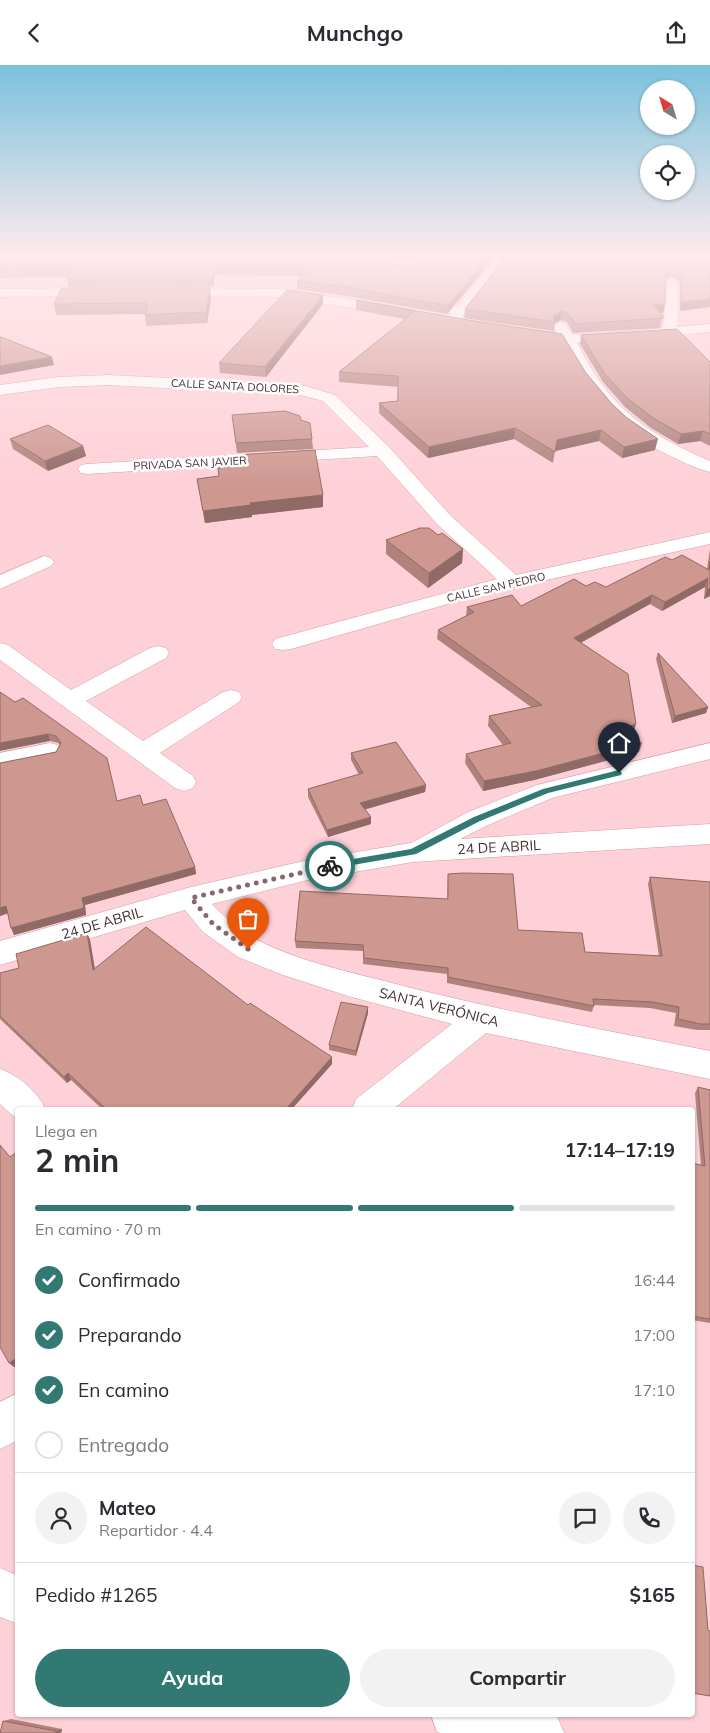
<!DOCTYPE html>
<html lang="es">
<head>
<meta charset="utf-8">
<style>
	body { margin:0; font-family:Mulish,sans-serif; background:#f2f2f3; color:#2b2b33; height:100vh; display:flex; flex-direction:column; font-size:19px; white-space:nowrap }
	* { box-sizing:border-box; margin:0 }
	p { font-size:16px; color:#7c7c81 }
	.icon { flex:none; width:28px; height:28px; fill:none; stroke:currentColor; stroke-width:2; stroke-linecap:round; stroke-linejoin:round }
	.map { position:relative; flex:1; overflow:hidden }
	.side { position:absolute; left:15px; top:1042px; width:680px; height:610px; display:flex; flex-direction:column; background:#fff; border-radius:5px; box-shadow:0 1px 4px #0004 }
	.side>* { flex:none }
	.needle { width:32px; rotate:323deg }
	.buttons { position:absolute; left:640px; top:15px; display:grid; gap:10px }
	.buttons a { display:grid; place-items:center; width:55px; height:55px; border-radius:50%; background:#fff; box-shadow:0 1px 4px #0004; font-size:25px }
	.pin { position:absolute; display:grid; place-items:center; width:42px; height:42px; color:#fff; margin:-51px -21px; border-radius:50% 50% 50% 0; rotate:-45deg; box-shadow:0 0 5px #0007 }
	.pin .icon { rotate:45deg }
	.courier { position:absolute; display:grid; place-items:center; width:50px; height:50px; margin:-25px; border:4px solid #317972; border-radius:50%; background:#fff; color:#222; box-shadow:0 1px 6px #0007 }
	.headline em { font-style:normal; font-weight:700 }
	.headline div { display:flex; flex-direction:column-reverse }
	.headline { display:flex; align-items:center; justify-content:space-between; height:85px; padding:0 20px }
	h1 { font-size:32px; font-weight:700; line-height:38px }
	.bar { display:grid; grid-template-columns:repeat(4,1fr); gap:8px 5px; align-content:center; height:60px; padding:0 20px }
	.bar i { height:6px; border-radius:4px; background:#e1e1e2 }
	.bar .on { background:#317972 }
	.bar p { grid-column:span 4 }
	.line { display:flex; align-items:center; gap:12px; padding:0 20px; border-top:1px solid #e1e1e2 }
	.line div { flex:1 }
	.round { display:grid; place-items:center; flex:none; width:52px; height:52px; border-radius:26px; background:#f2f2f3 }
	ol { padding:0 20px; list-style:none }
	li { display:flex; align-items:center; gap:15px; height:55px }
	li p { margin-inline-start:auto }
	li .icon { padding:5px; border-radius:50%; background:#317972; color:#fff; stroke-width:4 }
	li:last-child { color:#7c7c81 }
	li i { width:28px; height:28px; border:2px solid #e1e1e2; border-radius:50% }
	.cta { display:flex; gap:10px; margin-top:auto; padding:10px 20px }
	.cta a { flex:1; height:58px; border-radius:30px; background:#317972; color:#fff; font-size:20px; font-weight:700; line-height:58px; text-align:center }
	.cta a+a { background:#f2f2f3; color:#2b2b33 }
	header { display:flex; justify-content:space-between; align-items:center; height:65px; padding:0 20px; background:#fff; font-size:22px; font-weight:700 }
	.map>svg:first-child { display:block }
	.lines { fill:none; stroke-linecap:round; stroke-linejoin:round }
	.minor-casing { stroke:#d29ca5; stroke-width:1 }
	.tertiary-casing { stroke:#d29ca5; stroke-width:1 }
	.secondary-casing { stroke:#d29ca5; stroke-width:1 }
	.minor { fill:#fff; fill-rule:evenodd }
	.tertiary { fill:#fff; fill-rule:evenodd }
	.secondary { fill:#fff; fill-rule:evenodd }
	.wall { fill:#b1827c }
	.shaded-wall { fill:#906a65 }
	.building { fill:#ce9790; stroke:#906a65 }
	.route { fill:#317972 }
	.done { stroke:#86676c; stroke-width:5; stroke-dasharray:0 9 }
	.labels { text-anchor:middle; stroke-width:5; stroke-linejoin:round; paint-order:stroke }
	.far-street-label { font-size:11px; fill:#452f33; stroke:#fefefe }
	.street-label { font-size:14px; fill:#452f33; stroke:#fefefe }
</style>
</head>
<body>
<header><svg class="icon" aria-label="back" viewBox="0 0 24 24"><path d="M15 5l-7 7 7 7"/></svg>Munchgo<svg class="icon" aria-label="share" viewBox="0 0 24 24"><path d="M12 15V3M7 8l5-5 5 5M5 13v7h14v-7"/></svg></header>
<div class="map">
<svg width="710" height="1668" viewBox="0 0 710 1668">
	<rect width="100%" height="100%" fill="#fed0d7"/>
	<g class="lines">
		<defs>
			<path id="minor" d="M498,194L504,198L457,259H447L445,256L447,253L494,195Z
				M672,213L678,217V256L675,268L668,272L661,268L664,256L666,217Z
				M560,257L565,258C578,277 587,299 601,318C628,356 668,378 710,396V407C694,403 679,395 664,388C605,356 584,318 553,261Z
				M109,310L302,320L335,330L389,382L451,451L516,510L710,467V479L479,530L291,584L283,585L275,584L272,579L275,574L497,514L437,459L377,391L87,409L81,408L78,404L81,400L87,399L369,382L323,336L301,330L109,320L59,322L0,330V320L59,312Z
				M44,491L51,493L54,497L51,501L0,524V510Z
				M0,578L8,580L71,625L150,583L158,581L166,583L169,588L166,593L86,636L143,676L223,627L231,625L239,627L242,632L239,637L160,688L193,711L196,717L193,723L184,726L175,723L0,595Z
				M50,678L58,680L62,686L58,692L0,704V688Z
				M710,678V694L552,733L486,761L460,774L710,759V779L413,797L308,815L212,839C225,853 242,867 259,876C301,897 350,907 396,919C500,946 605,965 710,986V1014L486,968L392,1045H352L356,1034L452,959L348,931L283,910L238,892L203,867L185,845L0,900V876L191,822L308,795L411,778L468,747L537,720Z
				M0,1004C18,1010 38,1027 46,1045H18V1055L0,1039Z
				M18,1328V1375L0,1384V1337Z"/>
			<path id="tertiary" d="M0,1503L18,1511V1559L0,1552Z
				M431,1650H554L557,1651L564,1668H441L437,1667Z"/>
			<path id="secondary" d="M96,223L101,224L103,227L101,230L0,232V224Z
				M174,223L279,224L392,241L399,245L392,249L279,232L169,230L167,227Z
				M414,234L502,249L509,253L502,257L409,241L407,238Z
				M710,259V267L585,278L528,273L521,269L528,265L585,270Z"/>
		</defs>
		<!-- minor casing -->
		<use href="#minor" class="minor-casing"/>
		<!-- tertiary casing -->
		<use href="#tertiary" class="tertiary-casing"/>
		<!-- secondary casing -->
		<use href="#secondary" class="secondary-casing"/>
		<!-- minor -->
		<use href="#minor" class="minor"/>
		<!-- tertiary -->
		<use href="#tertiary" class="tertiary"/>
		<!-- secondary -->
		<use href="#secondary" class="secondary"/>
	</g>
	<!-- wall -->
	<path class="wall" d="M0,188L363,195L413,202L417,188H710L680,246V217L671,211L666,216L665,239L663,248H661L663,250L660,263L573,268L567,257L560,255L555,258L554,266L464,253L465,244L503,195L498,192L493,194L447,249L342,230L297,224V216L301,211L215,210L213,222H69L67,213L68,212L0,213Z
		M323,230V239L266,312L220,308L219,298Z
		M211,234L207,258L146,261L145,249L56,250L54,239Z
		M356,235L468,255L586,308L612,339L655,385L622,393L599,376L555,386L553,398L514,374L428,393L379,348V338L397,336L398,322L339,317V307L405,254L356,245Z
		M581,270L710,297V381L700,376L678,379L651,363L625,342L603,317L580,279Z
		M232,350L301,355L312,374L313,384L237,388Z
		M10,374L83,381L86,391L48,406L13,384Z
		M238,390L323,430V442L252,450V452L205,458L197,414L219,411L218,403L239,401Z
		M438,470L463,484L462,498L428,523L386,489V475Z
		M710,484V531L704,534L705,522L662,546L650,539L581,578L633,669L629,670L639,687L534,715L483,726L465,698L466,689L503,680L488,661L489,651L531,642L437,574L438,565L466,551L467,542L521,541L586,521L606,522L672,495L707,504Z
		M658,588L708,642L706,648L672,658L656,594Z
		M23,633L117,736L143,740L195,802L196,809L85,840L86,850L14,870L8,848L0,851V698L56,687L60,680L58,678L50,676L15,637Z
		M351,688L426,720L425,727L365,744L371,752V759L328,772L308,732V724L359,710L351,695Z
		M448,809L518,865L585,887L659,891L648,819L650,812L710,817V965H697L674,961L676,948L650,943L594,940L592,947L447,918V909L363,899V886L296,883L295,876L447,834Z
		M87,868L90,875L95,904L248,940L332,992V999L291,1045H103L71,1015L67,1018L0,954V908L19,903Z
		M368,942V948L356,991L329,985V980Z
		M698,1022L710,1025V1258L692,1255V1098L701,1100L695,1028Z
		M11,1654L62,1664L61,1668H0L3,1656Z"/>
	<!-- shaded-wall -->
	<path class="shaded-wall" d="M491,188H498V192L493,194L447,249L448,241Z
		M214,202L215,210L213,222L212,213Z
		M673,203L671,211L664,217L666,208Z
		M210,223L211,234L207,258L206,247Z
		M323,230V239L266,312L265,302Z
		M710,234V242L680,246L682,237Z
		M665,239L663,248L651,249L653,240Z
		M562,246L560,255L555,258V257L553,251Z
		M52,292L54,300L0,310V301Z
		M515,363L514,374L428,393L429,382Z
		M601,365L599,376L555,386L557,375Z
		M703,366L700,376L678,379L681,369Z
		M658,374L655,385L622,393L624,382Z
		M83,381L86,391L48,406L45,396Z
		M323,430V442L252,450V452L205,458L203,446L250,438Z
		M463,484L462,498L428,523L429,508Z
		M708,513L705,522L662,546L665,537Z
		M710,523V531L704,534L707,525Z
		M652,530L650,539L572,582L574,573Z
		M708,642L706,648L672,658L675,651Z
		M636,659L633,669L617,673L620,664Z
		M48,669L50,676L0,686V678Z
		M642,678L639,687L534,715L483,726L484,716Z
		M426,720L425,727L360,746V738Z
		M371,752V759L328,772L327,765Z
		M195,802L196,809L85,840L86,850L14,870L11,863L82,833Z
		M6,841L9,848L0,851V843Z
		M87,868L90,875L96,912L93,905Z
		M368,942V948L356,991V986Z
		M332,992V999L291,1045H285Z
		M68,1008L71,1015L67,1018L64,1012Z
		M18,1292V1300L14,1302L9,1298Z
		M62,1664L61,1668H55L56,1666Z"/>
	<!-- building -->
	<path class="building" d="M0,188H361L363,195L413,202L417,188H491L448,241L342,221L297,216L309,203L214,202L212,213H67L72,203L0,204Z
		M506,188H710V234L682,237V208L673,203L666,208L665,239L653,240L663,250V253L575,259L568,248L562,246L553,251L555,257L465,244L506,191Z
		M61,223H210L206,247L145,250L148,238L54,239Z
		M287,225L323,230L265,302L219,298Z
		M356,235L468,255L562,269L586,308L612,339L627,353L658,374L624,382L601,365L557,375L555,387L515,363L429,382L379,338L398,336V311L339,307L415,246Z
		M677,264L710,297V369L703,366L681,369L653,353L627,333L604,308L581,270Z
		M0,272H1L52,292L0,301Z
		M285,346L300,351L301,355L310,358L312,374L236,378L232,350Z
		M48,360L83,381L45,396L10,374Z
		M315,385L323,430L250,438L251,440L203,446L197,414L219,411L218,403L240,401L238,390Z
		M420,463H429L438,470L442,468L463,484L429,508L386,475Z
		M682,490L709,505L710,496V523L707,525L708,513L665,537L652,530L574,573L628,609L636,659L620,664L642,678L536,706L484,716L466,689L511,678L489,651L542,640L438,565L474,547L467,542L512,530L521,541L574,514L586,521L595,517L606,522L665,492L672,495Z
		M658,588L708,642L675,651Z
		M0,627L15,637L23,633L107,693L117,736L140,730L143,740L166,734L195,802L82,833L84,843L11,863L6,841L0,843V698L56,687L61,678L56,671L48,669L0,678Z
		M396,677L426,720L360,738L371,752L327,765L308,724L363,708L351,688Z
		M463,808L513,809L518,865L582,868L585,887L662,891L650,812L710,817V959H700L678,954L679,942L652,937L593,934L594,941L448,912V903L364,893L363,880L295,876L300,826L448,834V809Z
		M146,862L248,940L250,938L332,992L285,1045H122L119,1043L117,1045H107L68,1008L64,1012L0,951V908L19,903L16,889L87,868L93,905Z
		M341,937L368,942L356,986L329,980Z
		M698,1022L710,1025V1254L692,1251V1098L705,1101Z
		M0,1080L10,1092L18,1086V1292L9,1298L0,1282Z
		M692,1500L703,1502L708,1565L710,1566V1631L692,1628Z
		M3,1656L56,1666L55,1668H0Z"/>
	<!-- sky -->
	<linearGradient id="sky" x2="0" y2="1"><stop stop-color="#79c2dd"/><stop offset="0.45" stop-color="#ffeaed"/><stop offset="1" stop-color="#ffeaed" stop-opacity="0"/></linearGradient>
	<rect width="710" height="422" fill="url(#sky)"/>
	<!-- route -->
	<path class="route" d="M619,705L622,708L621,710L548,728L480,756L416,789L330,804L326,801L330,798L411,784L474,752L543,724Z"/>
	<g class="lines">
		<!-- done -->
		<path class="done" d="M248,884L213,859L191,833L330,801"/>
	</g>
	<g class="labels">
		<!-- far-street labels -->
		<g class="far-street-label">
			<text transform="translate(235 321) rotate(3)" y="4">CALLE SANTA DOLORES</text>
			<text transform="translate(190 398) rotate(-3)" y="4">PRIVADA SAN JAVIER</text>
			<text transform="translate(496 522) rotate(-13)" y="4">CALLE SAN PEDRO</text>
		</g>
		<!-- street labels -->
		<g class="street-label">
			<text transform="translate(499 782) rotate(-3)" y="5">24 DE ABRIL</text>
			<text transform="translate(102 858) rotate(-16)" y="5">24 DE ABRIL</text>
			<text transform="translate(439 942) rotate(14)" y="5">SANTA VERÓNICA</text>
		</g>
	</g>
</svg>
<div class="buttons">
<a><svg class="needle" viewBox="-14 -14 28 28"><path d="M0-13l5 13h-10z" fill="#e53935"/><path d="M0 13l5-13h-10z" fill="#7c7c81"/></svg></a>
<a><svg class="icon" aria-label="locate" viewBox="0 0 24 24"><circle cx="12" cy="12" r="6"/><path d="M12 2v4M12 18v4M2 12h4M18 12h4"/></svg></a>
</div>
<div class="pin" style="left:248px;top:884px;background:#ea580c"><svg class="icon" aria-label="bag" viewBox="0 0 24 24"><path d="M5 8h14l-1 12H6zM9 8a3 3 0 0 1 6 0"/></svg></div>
<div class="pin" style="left:619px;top:708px;background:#1f2937"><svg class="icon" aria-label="home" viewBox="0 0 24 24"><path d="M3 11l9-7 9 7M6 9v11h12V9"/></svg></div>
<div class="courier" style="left:330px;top:801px"><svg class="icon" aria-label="bike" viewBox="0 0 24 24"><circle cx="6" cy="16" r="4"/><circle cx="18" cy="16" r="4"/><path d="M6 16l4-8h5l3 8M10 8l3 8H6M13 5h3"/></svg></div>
<section class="side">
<div class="headline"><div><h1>2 min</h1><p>Llega en</p></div><em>17:14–17:19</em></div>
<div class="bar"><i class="on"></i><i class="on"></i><i class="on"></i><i></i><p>En camino · 70 m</p></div>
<ol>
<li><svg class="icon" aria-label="check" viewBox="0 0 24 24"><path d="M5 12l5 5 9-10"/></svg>Confirmado<p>16:44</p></li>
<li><svg class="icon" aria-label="check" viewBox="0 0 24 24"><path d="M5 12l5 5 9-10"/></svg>Preparando<p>17:00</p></li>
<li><svg class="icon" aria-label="check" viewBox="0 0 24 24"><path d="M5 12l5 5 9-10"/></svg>En camino<p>17:10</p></li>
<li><i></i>Entregado</li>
</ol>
<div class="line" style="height:90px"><a class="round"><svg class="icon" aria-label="person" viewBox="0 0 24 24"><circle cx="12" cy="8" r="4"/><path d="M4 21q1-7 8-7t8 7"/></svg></a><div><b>Mateo</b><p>Repartidor · 4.4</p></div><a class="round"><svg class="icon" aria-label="chat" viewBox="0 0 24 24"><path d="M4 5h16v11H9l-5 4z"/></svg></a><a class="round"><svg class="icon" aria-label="phone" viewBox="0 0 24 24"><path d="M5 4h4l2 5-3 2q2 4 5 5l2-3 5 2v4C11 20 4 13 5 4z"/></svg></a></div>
<div class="line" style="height:65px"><div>Pedido #1265</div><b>$165</b></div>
<div class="cta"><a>Ayuda</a><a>Compartir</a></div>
</section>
</div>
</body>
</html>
